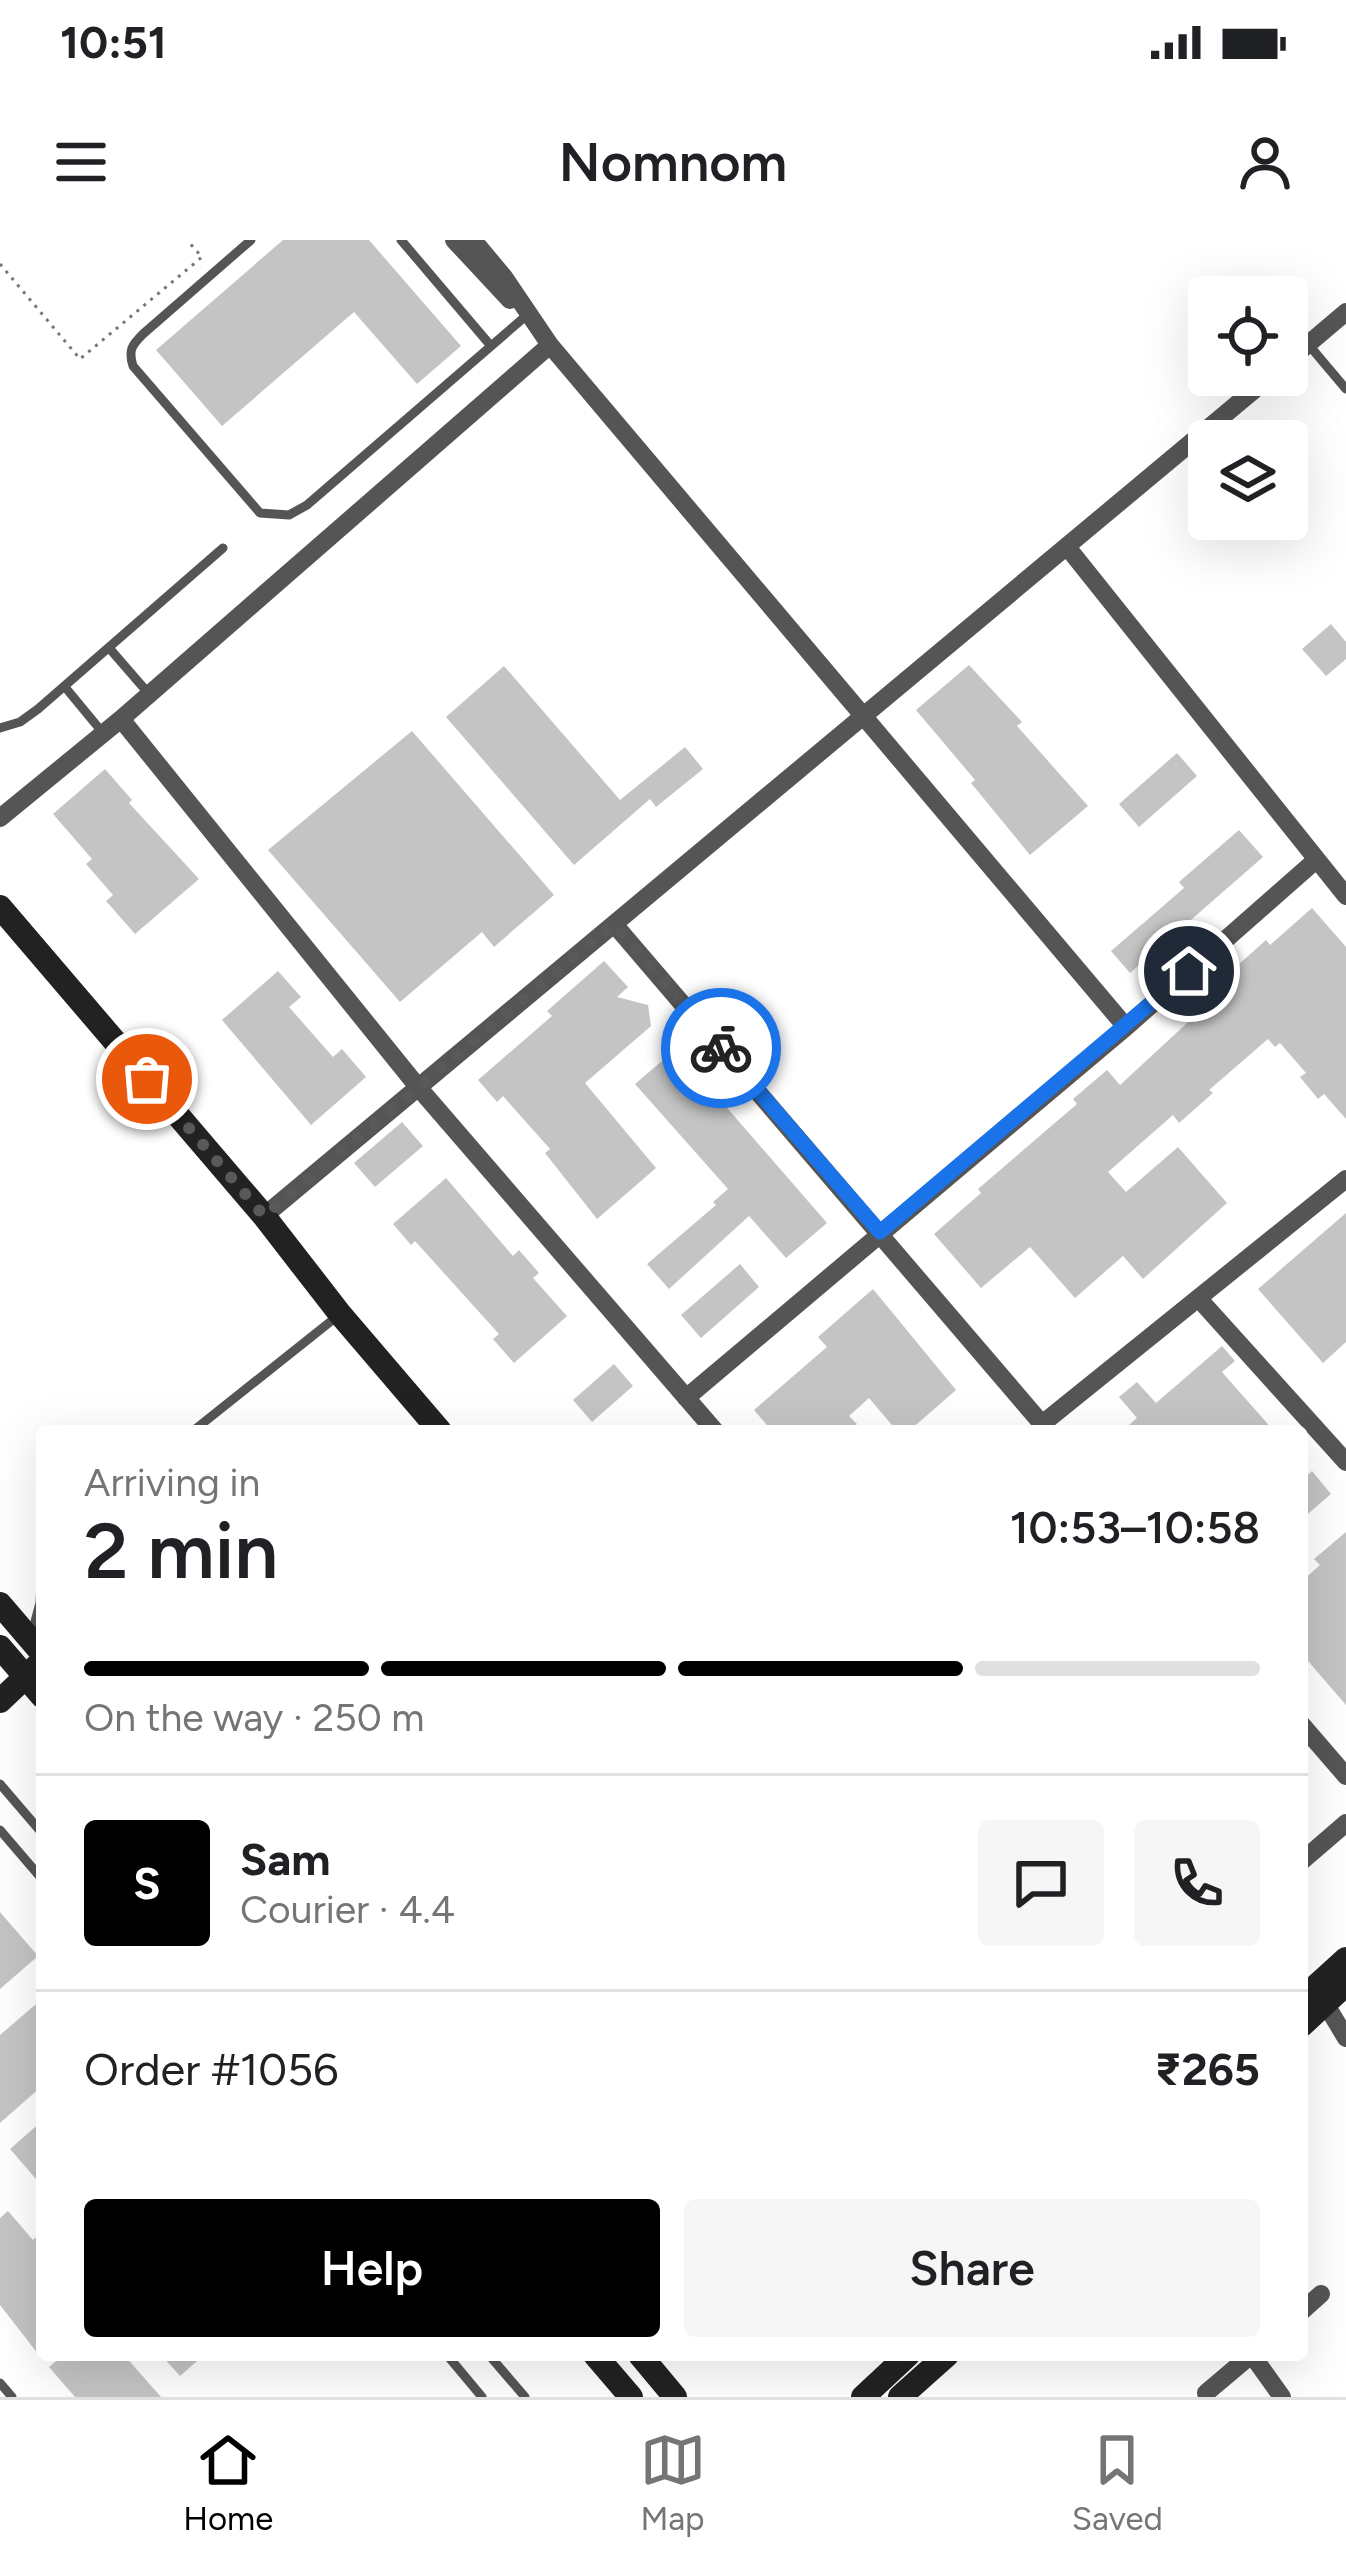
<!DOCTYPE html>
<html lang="en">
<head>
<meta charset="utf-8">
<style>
	body { margin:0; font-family:Figtree,sans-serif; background:#f6f6f6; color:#202124; height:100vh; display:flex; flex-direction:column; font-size:45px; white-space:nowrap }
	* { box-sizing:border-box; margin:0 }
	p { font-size:39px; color:#757577 }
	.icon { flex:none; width:66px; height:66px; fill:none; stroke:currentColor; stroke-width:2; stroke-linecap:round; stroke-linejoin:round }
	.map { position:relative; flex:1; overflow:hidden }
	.sheet { position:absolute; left:36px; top:1185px; width:1272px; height:936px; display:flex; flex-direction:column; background:#fff; border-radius:12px; box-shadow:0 12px 48px #0002 }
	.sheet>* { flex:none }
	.controls { position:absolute; left:1188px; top:36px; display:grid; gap:24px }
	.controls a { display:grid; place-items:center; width:120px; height:120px; border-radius:12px; background:#fff; box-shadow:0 12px 48px #0002; font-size:60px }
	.pin { position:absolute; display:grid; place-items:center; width:102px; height:102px; color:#fff; margin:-51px; border:6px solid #fff; border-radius:50%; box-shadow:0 3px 12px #0007 }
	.courier { position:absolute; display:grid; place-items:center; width:120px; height:120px; margin:-60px; border:9px solid #1a73e8; border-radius:50%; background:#fff; color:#222; box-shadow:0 3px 15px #0007 }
	.head em { font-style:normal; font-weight:600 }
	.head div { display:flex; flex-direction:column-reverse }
	.head { display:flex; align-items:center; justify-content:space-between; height:204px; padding:0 48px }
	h1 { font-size:78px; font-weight:600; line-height:90px }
	.bar { display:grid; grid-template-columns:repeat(4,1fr); gap:18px 12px; align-content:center; height:144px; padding:0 48px }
	.bar i { height:15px; border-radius:9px; background:#e0e0e0 }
	.bar .on { background:#000 }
	.bar p { grid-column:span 4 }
	.line { display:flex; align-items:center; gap:30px; padding:0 48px; border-top:3px solid #e0e0e0 }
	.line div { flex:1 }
	.round { display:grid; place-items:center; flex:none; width:126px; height:126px; border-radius:12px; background:#f6f6f6 }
	.primary-button { display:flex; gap:24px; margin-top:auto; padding:24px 48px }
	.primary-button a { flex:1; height:138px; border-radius:12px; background:#000; color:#fff; font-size:48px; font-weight:600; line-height:138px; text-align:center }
	.primary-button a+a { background:#f6f6f6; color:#202124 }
	.status { display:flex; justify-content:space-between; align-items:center; height:84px; padding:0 60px; background:#fff; direction:ltr }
	.status svg { height:33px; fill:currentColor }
	header { display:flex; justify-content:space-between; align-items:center; height:156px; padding:0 48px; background:#fff; font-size:54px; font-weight:600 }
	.tabs { display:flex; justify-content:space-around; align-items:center; height:168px; border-top:3px solid #e0e0e0; background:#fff; font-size:33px; color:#757577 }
	.tabs a { display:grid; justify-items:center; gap:6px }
	.tabs .on { color:#000 }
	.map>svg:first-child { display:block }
	.building { fill:#c4c4c4 }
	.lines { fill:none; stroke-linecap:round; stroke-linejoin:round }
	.path { stroke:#777; stroke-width:3; stroke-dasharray:3 6; stroke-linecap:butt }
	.lane { stroke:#555; stroke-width:9 }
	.street { stroke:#555; stroke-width:18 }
	.secondary { stroke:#222; stroke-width:24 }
	.done { stroke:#595959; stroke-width:12; stroke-dasharray:0 21.6 }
	.route { stroke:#1a73e8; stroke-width:15 }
</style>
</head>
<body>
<div class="status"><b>10:51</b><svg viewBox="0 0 49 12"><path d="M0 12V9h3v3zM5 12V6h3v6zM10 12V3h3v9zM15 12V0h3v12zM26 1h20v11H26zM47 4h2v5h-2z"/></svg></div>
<header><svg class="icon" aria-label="menu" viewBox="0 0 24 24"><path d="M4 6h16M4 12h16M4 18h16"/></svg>Nomnom<svg class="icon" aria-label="person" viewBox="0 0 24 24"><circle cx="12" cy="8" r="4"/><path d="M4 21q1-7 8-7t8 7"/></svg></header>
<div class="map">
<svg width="1346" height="2157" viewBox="0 0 1346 2157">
	<rect width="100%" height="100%" fill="#fff"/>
	<!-- building -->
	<path class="building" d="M283,0H369L461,106L417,144L354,72L222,186L156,110Z
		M1331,384L1346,402V419L1326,436L1302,409Z
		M969,425L1022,482L1017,486L1088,566L1030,615L971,543L975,540L916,470Z
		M504,426L620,560L685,507L703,529L656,567L650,559L574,625L446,477Z
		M412,491L554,655L494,707L482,692L400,762L268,610Z
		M1177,513L1197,536L1139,587L1119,564Z
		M105,529L132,560L129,563L199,639L135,694L106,661L113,655L86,624L92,619L53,574Z
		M1239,590L1263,617L1130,733L1111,711L1184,648L1179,642Z
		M1312,668L1346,707V879L1324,854L1318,859L1300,837L1306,833L1280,803L1275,807L1268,799L1209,850L1213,853L1179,883L1173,875L1108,932L1126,952L1178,907L1227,963L1143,1039L1123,1016L1075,1058L1030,1007L981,1048L934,994L981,953L978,949L1077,864L1073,859L1107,830L1120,845L1225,748L1219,742L1266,700L1270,705Z
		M604,721L628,747L617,757L648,765L651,786L585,843L656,928L597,979L545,913L550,909L503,856L497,862L478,840L552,776L547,771Z
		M278,731L301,757L289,767L333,817L342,809L366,837L311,885L222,780Z
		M676,809L827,983L786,1018L749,976L669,1049L647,1024L716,965L713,962L728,949L635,844Z
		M402,882L423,906L375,947L354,923Z
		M446,938L513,1016L519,1010L539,1033L533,1038L567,1076L514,1123L493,1099L499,1094L415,1001L411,1005L393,984Z
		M1346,973V1102L1323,1123L1258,1049Z
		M740,1024L759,1047L701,1098L681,1075Z
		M873,1049L956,1150L909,1191H897L869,1158L849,1176L857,1184L849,1191H772L754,1170L827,1107L818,1097Z
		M1222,1106L1235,1121L1222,1132L1274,1191H1122L1137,1178L1119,1157L1137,1142L1156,1163Z
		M614,1124L633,1146L592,1182L573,1160Z
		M1312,1231L1331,1254L1302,1279V1240Z
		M1346,1292V1465L1302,1414V1341L1320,1325L1314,1319Z
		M0,1672L38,1716L0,1749Z
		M42,1759V1846L0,1883V1795Z
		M42,1881V1946L10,1909Z
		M8,1971L33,2000L42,1992V2119L0,2065V1978Z
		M63,2115H124L161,2157H75L49,2127Z
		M161,2115H204L180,2136Z"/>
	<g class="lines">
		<!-- path -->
		<path class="path" d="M0,24L80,119L202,17L187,0"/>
		<!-- lane -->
		<path class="lane" d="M251,0L143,94C132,105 128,110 133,126L260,273L289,275L307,265L527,75
			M401,0L491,106
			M1308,104L1346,149
			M110,409L149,454
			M65,447L103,493
			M0,488L20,482L38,469L223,308
			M193,1191L340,1074
			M32,1393L40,1363L42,1322
			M0,1544L42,1593
			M0,1590L42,1639
			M447,2115L482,2157
			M489,2115L525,2157
			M0,2143L12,2157"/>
		<!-- street -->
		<path class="street" d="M454,0L510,60
			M473,0L504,37L550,105L1126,787
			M1287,122L1346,72
			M1068,308L1346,656
			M121,479L418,847L715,1191
			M0,578L121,479L550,105
			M614,684L1048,1191
			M264,976L1272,135
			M1199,1059L1346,1222
			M686,1158L1126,787L1316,620
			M1042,1184L1346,939
			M1302,1485L1346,1536
			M1302,1621L1346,1583
			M1325,1763L1346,1798
			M1302,2071L1321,2054
			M1252,2115L1282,2157
			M1206,2153L1251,2115"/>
		<!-- secondary -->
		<path class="secondary" d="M0,667L264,976L340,1074L440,1191
			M0,1364L42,1413
			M0,1407L42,1456
			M0,1461L38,1425
			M1302,1759L1346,1719
			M1302,1785L1346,1744
			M595,2115L631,2157
			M640,2115L675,2157
			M863,2157L908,2115
			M900,2157L947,2115"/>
	</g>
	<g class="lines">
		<!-- done -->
		<path class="done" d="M147,839L264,976L614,684L721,808"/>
		<!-- route -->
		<path class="route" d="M721,808L880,992L1189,731"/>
	</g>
</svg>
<div class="controls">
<a><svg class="icon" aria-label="locate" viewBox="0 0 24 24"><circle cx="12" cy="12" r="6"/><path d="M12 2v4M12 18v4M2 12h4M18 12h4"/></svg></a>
<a><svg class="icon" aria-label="layers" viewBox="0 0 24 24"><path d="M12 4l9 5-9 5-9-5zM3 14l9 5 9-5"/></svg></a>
</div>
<div class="pin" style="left:147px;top:839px;background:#ea580c"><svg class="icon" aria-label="bag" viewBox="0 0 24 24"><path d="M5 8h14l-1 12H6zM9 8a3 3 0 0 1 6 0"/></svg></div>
<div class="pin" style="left:1189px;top:731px;background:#1f2937"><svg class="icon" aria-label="home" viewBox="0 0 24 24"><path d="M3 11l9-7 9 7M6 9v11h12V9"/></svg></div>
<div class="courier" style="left:721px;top:808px"><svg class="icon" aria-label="bike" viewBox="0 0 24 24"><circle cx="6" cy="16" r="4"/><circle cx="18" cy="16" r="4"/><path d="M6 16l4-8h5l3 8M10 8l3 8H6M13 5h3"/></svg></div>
<section class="sheet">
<div class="head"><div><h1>2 min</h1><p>Arriving in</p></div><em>10:53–10:58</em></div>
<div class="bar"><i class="on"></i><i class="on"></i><i class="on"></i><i></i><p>On the way · 250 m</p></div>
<div class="line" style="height:216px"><b class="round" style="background:#000;color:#fff">S</b><div><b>Sam</b><p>Courier · 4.4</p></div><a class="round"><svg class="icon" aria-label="chat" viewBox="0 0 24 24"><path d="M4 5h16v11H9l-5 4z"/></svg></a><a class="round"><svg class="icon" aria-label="phone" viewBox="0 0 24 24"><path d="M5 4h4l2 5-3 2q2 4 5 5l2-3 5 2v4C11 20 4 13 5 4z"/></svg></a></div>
<div class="line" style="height:156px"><div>Order #1056</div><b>₹265</b></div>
<div class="primary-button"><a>Help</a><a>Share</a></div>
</section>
</div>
<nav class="tabs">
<a class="on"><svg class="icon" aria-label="home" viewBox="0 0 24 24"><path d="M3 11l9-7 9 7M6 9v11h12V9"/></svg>Home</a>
<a><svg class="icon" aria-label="map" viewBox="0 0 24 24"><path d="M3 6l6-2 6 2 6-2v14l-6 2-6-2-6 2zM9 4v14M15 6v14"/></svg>Map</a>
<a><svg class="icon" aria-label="saved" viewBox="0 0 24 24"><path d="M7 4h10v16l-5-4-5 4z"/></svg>Saved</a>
</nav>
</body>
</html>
